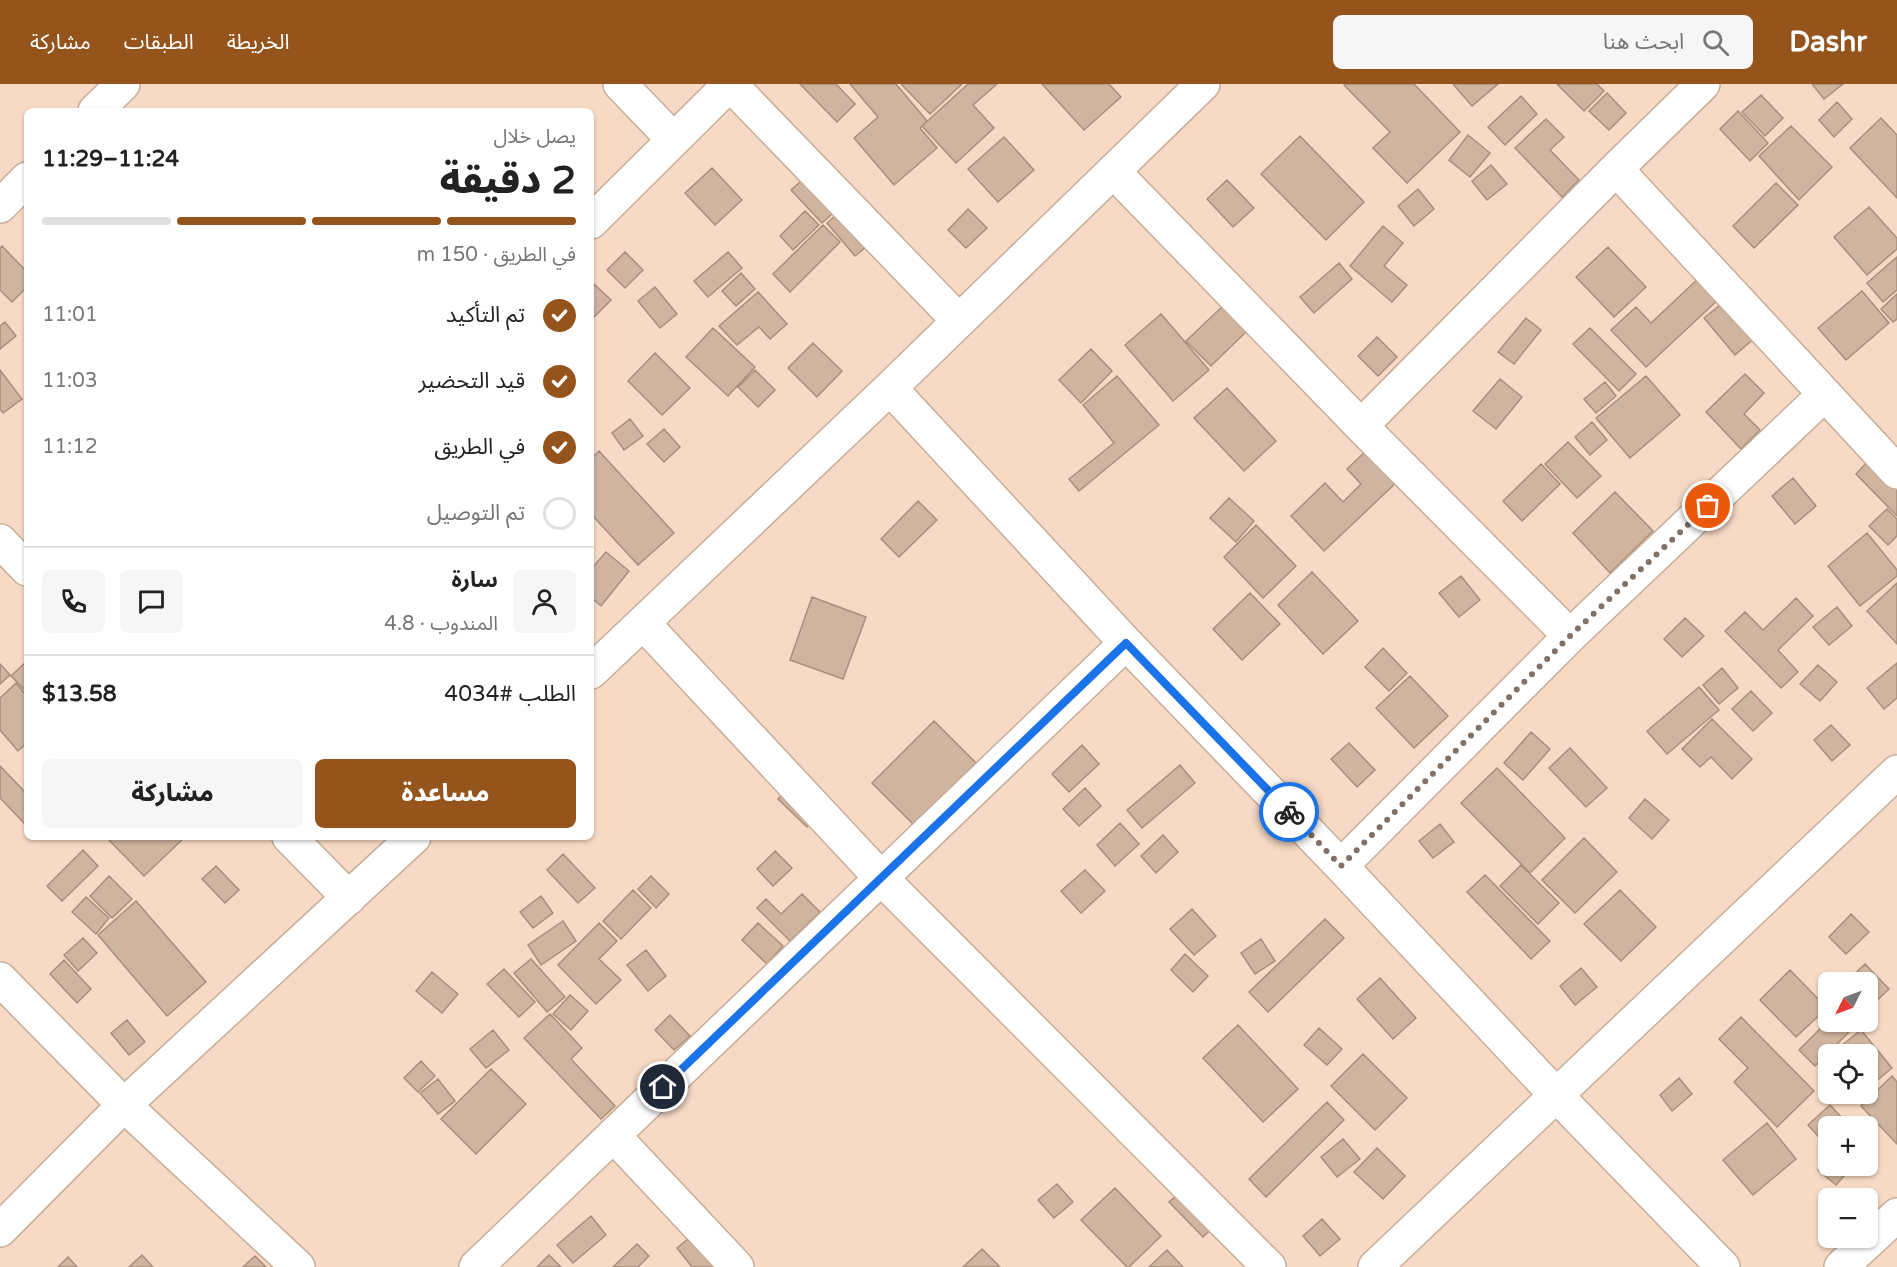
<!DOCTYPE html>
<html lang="ar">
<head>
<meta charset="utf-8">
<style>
	body { margin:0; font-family:"Varela Round","Noto Sans Arabic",sans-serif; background:#f6f6f6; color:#222; direction:rtl; height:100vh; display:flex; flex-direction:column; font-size:22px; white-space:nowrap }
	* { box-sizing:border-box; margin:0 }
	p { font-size:20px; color:#767676 }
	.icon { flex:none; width:33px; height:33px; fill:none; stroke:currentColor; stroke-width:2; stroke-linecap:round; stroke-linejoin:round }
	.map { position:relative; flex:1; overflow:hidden; direction:ltr }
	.panel { position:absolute; left:24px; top:24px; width:570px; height:732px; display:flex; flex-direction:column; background:#fff; border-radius:9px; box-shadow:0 2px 4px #0004; direction:rtl }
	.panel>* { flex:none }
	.needle { width:39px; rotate:228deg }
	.buttons { position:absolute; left:1818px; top:888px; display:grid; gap:12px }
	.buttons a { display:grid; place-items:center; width:60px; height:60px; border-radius:9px; background:#fff; box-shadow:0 2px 4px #0004; font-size:30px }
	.pin { position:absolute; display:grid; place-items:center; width:51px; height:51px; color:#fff; margin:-26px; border:3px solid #fff; border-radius:50%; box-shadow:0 2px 6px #0007 }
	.courier { position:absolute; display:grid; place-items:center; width:60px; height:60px; margin:-30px; border:4px solid #1a73e8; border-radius:50%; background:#fff; color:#222; box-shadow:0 2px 8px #0007 }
	.head em { font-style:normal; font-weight:800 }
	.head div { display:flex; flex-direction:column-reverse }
	.head { display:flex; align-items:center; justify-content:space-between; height:102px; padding:0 18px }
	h1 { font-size:39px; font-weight:800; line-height:45px }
	.bar { display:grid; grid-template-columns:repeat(4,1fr); gap:9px 6px; align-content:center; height:72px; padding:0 18px }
	.bar i { height:8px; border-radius:4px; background:#e0e0e0 }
	.bar .on { background:#94541c }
	.bar p { grid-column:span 4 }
	.line { display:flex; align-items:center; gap:15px; padding:0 18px; border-top:2px solid #e0e0e0 }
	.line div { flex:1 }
	.round { display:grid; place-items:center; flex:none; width:63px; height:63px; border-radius:9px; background:#f6f6f6 }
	ol { padding:0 18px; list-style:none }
	li { display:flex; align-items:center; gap:18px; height:66px }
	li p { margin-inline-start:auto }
	li .icon { padding:6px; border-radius:50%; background:#94541c; color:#fff; stroke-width:4 }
	li:last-child { color:#767676 }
	li i { width:33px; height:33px; border:3px solid #e0e0e0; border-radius:50% }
	.action { display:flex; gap:12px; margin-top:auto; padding:12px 18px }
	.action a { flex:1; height:69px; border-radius:9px; background:#94541c; color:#fff; font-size:24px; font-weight:800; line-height:69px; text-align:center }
	.action a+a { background:#f6f6f6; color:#222 }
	header { display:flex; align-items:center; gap:36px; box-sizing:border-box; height:84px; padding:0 30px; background:#94541c; color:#fff }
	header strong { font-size:28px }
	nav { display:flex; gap:33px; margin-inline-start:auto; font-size:21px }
	.search { width:420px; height:54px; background:#f6f6f6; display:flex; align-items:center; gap:15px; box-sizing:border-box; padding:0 21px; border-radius:9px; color:#767676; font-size:22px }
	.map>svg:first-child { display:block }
	.building { fill:#cfb49f; stroke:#a98f7b; stroke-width:1.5 }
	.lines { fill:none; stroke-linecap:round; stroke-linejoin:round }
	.street-casing { stroke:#c8ad99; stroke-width:36 }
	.street { stroke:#fff; stroke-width:33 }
	.done { stroke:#827164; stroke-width:6; stroke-dasharray:0 10.8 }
	.route { stroke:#1a73e8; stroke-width:8 }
</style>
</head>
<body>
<header>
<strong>Dashr</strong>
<div class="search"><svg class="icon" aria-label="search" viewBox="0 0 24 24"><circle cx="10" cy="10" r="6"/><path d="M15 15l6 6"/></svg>ابحث هنا</div>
<nav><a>الخريطة</a><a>الطبقات</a><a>مشاركة</a></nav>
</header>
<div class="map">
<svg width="1897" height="1183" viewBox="0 0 1897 1183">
	<rect width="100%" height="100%" fill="#f7dac5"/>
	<!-- building -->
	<path class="building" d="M800,0H836L855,20L837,38Z
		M850,0H896L927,37L920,44L937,64L894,101L854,54L878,33Z
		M901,0H962L930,30Z
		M968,0H997L973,21L994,44L956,79L922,42Z
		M1042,0H1109L1121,13L1084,46Z
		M1345,0H1414L1460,48L1407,99L1373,64L1390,48L1344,1Z
		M1453,0H1498L1472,22Z
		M1557,0H1597L1604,7L1584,27Z
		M1812,0H1843L1824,15Z
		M1607,9L1626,29L1609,46L1589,27Z
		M1761,11L1783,34L1765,52L1742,28Z
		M1521,12L1537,30L1505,61L1488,43Z
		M1837,18L1852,35L1834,53L1819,36Z
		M1738,27L1768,59L1750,77L1720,45Z
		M1881,34L1897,51V114L1850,64Z
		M1546,35L1564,53L1550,66L1579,96L1562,113L1515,64Z
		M1791,42L1832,83L1799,116L1759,72Z
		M1468,51L1490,69L1470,93L1449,76Z
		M1300,52L1364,118L1326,156L1261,90Z
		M1004,53L1034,86L998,118L968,85Z
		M1491,81L1507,100L1487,116L1472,97Z
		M712,84L742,116L715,141L685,109Z
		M809,90L840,123L822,139L791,106Z
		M1227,96L1254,124L1233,143L1207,115Z
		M1776,99L1798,121L1754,164L1733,142Z
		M1418,105L1434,125L1414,142L1398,122Z
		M1869,123L1897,154V165L1867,191L1834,153Z
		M843,125L871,159L855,172L827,139Z
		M968,125L987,144L966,164L948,146Z
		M805,127L819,141L793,166L780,152Z
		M823,141L840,158L790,208L773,190Z
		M1383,142L1403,159L1384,182L1407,201L1392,218L1350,182Z
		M2,162L27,188V203L12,218L0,206V164Z
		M1608,163L1646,203L1614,233L1576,193Z
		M625,168L643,186L625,204L607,186Z
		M728,168L742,184L708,213L694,197Z
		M1897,173V206L1883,218L1867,199Z
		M1339,179L1352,195L1314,229L1300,213Z
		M741,189L755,205L736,222L722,207Z
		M1701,192L1721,213L1646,283L1611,246L1636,223L1651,239Z
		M594,200L611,216L591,236V203Z
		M655,203L677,230L660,244L638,217Z
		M1862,207L1889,239L1846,276L1818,244Z
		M758,208L787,240L770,255L759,243L737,261L719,242Z
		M1897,210V235L1893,238L1881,225Z
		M1725,217L1756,253L1735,271L1704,234Z
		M1225,220L1249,245L1211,282L1186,257Z
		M1161,230L1209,286L1173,317L1125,261Z
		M1526,234L1541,246L1514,280L1498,268Z
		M5,238L16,252L0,265V242Z
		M713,244L755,283L728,312L686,273Z
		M1590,244L1636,290L1619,307L1573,260Z
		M1377,253L1397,273L1378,292L1358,272Z
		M813,259L842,287L817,313L788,284Z
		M1091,265L1112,287L1081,319L1059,296Z
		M655,269L690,304L662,331L628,297Z
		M0,286L22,315L3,329L0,325Z
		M755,286L775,306L758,323L738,303Z
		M1745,290L1764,309L1744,330L1760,346L1741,365L1706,328Z
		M1117,292L1159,341L1079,407L1069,395L1114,359L1083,321Z
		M1646,292L1680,331L1630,374L1596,334Z
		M1500,295L1522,313L1496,345L1473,327Z
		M1605,298L1616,312L1596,329L1584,315Z
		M1227,304L1276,357L1244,387L1194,334Z
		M630,335L643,352L624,366L612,349Z
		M1592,338L1607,356L1590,371L1575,353Z
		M664,345L680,363L664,378L647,360Z
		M1568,358L1601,392L1577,414L1545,380Z
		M1369,364L1399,396L1324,467L1291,432L1325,399L1343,418L1361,400L1347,385Z
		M599,367L674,449L638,481L591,430V375Z
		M1873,372L1897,397V432L1856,390Z
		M1541,380L1560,400L1522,437L1503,417Z
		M1793,394L1816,422L1795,440L1772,412Z
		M1615,408L1653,447L1610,489L1573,449Z
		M1229,414L1254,437L1236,458L1210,434Z
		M918,417L937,436L899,473L881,455Z
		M1887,425L1897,435V452L1888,461L1869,442Z
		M1256,441L1296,482L1263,514L1224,473Z
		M1867,449L1897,486V492L1860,522L1828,482Z
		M606,468L629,487L601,522L591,513V485Z
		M1312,488L1358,537L1323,570L1278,521Z
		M1461,492L1480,516L1459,533L1439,509Z
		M1897,499V560L1867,527Z
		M1250,509L1280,540L1242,576L1213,545Z
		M812,513L866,533L843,595L790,576Z
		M1796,514L1813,532L1778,566L1798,588L1781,604L1725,547L1745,528L1763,546Z
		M1837,523L1852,542L1829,561L1813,543Z
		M1685,534L1704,552L1682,573L1664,555Z
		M1383,564L1407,589L1389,607L1365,583Z
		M27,577V608L11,592Z
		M1897,579V614L1884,625L1867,604Z
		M0,580L10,591L0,600Z
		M1818,581L1837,598L1820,617L1800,600Z
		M1722,584L1738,604L1719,620L1703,601Z
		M1410,592L1448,632L1414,664L1376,624Z
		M16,599L27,612V659L18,667L0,646V614Z
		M1699,603L1719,626L1667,670L1647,647Z
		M1751,607L1772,629L1753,647L1732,625Z
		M1712,635L1752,675L1732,695L1711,673L1700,683L1682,665Z
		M934,637L976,679L913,740L872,699Z
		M1831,641L1850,661L1832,677L1814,656Z
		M1531,648L1550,665L1523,696L1504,679Z
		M1349,659L1375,686L1357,703L1331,675Z
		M1082,661L1099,680L1069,708L1052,690Z
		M1570,664L1607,704L1586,723L1549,684Z
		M1180,681L1195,699L1142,744L1127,726Z
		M0,682L27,710V737L24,739L0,714Z
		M1497,684L1565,754L1530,789L1461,719Z
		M793,700L822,728L807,743L778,715Z
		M1085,704L1101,722L1079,742L1063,725Z
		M1645,715L1669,736L1652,755L1629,734Z
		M1120,739L1139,760L1115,782L1097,761Z
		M1440,740L1454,758L1433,774L1419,757Z
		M1163,751L1178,768L1156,789L1141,772Z
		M108,753H185L144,792L107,754Z
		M1584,754L1617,788L1575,829L1542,796Z
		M83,766L98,782L62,817L47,802Z
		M775,767L792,784L773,802L757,785Z
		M563,770L595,804L578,819L547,786Z
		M1521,781L1559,819L1538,840L1500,802Z
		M216,782L239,806L225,819L202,795Z
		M1085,786L1105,807L1081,829L1061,807Z
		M1485,791L1550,857L1531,875L1467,808Z
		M109,792L132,815L112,834L90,812Z
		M651,792L669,810L656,824L638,805Z
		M633,806L651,824L621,855L603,837Z
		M1620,806L1656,843L1621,877L1584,840Z
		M802,810L820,828L790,857L757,824L766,815L781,830Z
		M541,812L553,829L533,844L520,828Z
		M86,813L109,834L96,850L72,828Z
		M136,817L206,898L167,932L98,851Z
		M1192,825L1216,852L1194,871L1170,845Z
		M1851,830L1869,848L1846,870L1829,853Z
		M1325,835L1344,854L1268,928L1249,908Z
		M563,837L576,857L541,881L528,861Z
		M599,839L617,857L599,875L621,896L596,920L558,881Z
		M758,839L783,862L767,880L742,856Z
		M83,854L97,869L78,887L64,871Z
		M1261,855L1275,877L1255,890L1241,869Z
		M646,866L666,892L648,907L627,881Z
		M1185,870L1208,892L1193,908L1171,886Z
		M531,875L565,913L547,928L514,889Z
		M64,876L91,905L77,919L50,890Z
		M1865,880L1889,905L1870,923L1868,920V898H1846Z
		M1581,884L1597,903L1575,921L1560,902Z
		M504,885L535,918L519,933L487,900Z
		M1790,886L1827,924L1796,953L1760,916Z
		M432,888L458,910L442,929L416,907Z
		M1380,894L1416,934L1393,955L1357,915Z
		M570,911L588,927L571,946L553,930Z
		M550,930L582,964L571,975L615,1022L601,1035L524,954Z
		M670,931L690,952L674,966L655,946Z
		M1741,933L1814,1007L1777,1043L1734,998L1748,984L1719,955Z
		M127,936L145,958L129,971L111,949Z
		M1828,937L1843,938L1851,946L1815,982L1799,966Z
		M1238,941L1298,1005L1263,1038L1203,974Z
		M1319,944L1342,965L1327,981L1304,961Z
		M493,946L509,966L486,984L470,965Z
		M1861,946L1892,984L1868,1004V970H1831Z
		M1363,970L1407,1014L1375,1046L1331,1002Z
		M421,977L435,992L418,1008L404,994Z
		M491,985L526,1020L476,1070L441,1035Z
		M1892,992L1897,998V1060L1861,1022Z
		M1679,994L1692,1010L1672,1027L1660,1011Z
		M438,995L455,1017L438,1030L420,1009Z
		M1327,1018L1344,1036L1266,1113L1249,1095Z
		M1830,1021L1848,1040L1845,1042H1828V1057L1825,1060L1808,1041Z
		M1767,1039L1796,1075L1753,1111L1723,1076Z
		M1343,1055L1360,1075L1337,1093L1321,1073Z
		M1377,1064L1405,1092L1383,1115L1354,1088Z
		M1828,1073V1082H1853L1836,1101L1818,1086Z
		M1057,1100L1073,1118L1054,1134L1038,1116Z
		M1186,1103L1220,1137L1203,1153L1169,1118Z
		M1115,1104L1161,1152L1129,1183H1127L1081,1136Z
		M591,1132L606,1151L573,1179L557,1161Z
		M1322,1135L1340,1155L1320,1172L1303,1152Z
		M695,1149L723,1183H692L677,1164Z
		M637,1160L649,1172L638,1183H613Z
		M982,1165L1000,1183H963Z
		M1167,1166L1183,1183H1149Z
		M142,1171L153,1183H129Z
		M549,1171L561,1183H537Z
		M255,1172L266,1183H243Z
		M68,1173L77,1183H58Z"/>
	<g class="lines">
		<defs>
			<path id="street" d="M620,0L673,55
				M95,27L123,0
				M1616,85L1703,0
				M1113,87L1361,342L1616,85L1897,388
				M0,122L27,95
				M591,138L730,0L958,236
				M890,304L1126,559L1341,782L1556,1011L1723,1183
				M1361,342L1570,552
				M0,457L27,485
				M643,539L882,795L1269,1183
				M591,588L890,304L1203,0
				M289,753L349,814
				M1341,782L1570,552L1825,310
				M0,895L124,1021L298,1183
				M613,1051L737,1183
				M0,1146L124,1021L414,753
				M476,1183L1126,559
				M1375,1183L1897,688
				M1841,1183L1897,1131"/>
		</defs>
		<!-- street casing -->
		<use href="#street" class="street-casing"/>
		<!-- street -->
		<use href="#street" class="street"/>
	</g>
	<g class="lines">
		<!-- done -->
		<path class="done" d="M1289,728L1341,782L1570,552L1708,422"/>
		<!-- route -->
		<path class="route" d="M663,1003L1126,559L1289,728"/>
	</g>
</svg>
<div class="buttons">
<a><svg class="needle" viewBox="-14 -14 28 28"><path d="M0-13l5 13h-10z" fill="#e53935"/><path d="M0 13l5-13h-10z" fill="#767676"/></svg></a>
<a><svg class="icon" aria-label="locate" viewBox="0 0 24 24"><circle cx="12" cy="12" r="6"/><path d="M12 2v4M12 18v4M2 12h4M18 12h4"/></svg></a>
<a>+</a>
<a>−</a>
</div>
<div class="pin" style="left:1708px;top:422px;background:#ea580c"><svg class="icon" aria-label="bag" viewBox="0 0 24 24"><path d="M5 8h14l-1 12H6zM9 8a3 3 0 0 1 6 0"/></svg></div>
<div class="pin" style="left:663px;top:1003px;background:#1f2937"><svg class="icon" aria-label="home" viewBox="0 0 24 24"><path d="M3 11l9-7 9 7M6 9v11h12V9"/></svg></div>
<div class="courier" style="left:1289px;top:728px"><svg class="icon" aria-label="bike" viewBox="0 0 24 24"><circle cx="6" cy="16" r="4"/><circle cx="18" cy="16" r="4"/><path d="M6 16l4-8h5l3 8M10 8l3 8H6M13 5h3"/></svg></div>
<section class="panel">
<div class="head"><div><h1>2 دقيقة</h1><p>يصل خلال</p></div><em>11:24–11:29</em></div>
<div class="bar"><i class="on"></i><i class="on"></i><i class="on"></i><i></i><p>في الطريق · 150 m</p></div>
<ol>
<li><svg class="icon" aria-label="check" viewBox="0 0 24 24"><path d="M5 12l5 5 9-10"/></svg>تم التأكيد<p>11:01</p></li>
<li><svg class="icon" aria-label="check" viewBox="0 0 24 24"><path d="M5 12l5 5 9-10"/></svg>قيد التحضير<p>11:03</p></li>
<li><svg class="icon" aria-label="check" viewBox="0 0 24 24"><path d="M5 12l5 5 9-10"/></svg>في الطريق<p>11:12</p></li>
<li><i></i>تم التوصيل</li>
</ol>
<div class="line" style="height:108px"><a class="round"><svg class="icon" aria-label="person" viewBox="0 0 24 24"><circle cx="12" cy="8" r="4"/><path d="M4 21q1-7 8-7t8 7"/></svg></a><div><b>سارة</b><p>المندوب · 4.8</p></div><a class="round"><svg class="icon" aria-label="chat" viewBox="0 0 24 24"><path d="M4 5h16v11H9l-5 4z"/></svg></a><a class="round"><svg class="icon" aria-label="phone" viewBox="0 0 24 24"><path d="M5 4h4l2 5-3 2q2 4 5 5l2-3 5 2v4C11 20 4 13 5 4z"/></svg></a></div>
<div class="line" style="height:78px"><div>الطلب #4034</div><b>$13.58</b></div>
<div class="action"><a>مساعدة</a><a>مشاركة</a></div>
</section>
</div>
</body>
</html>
